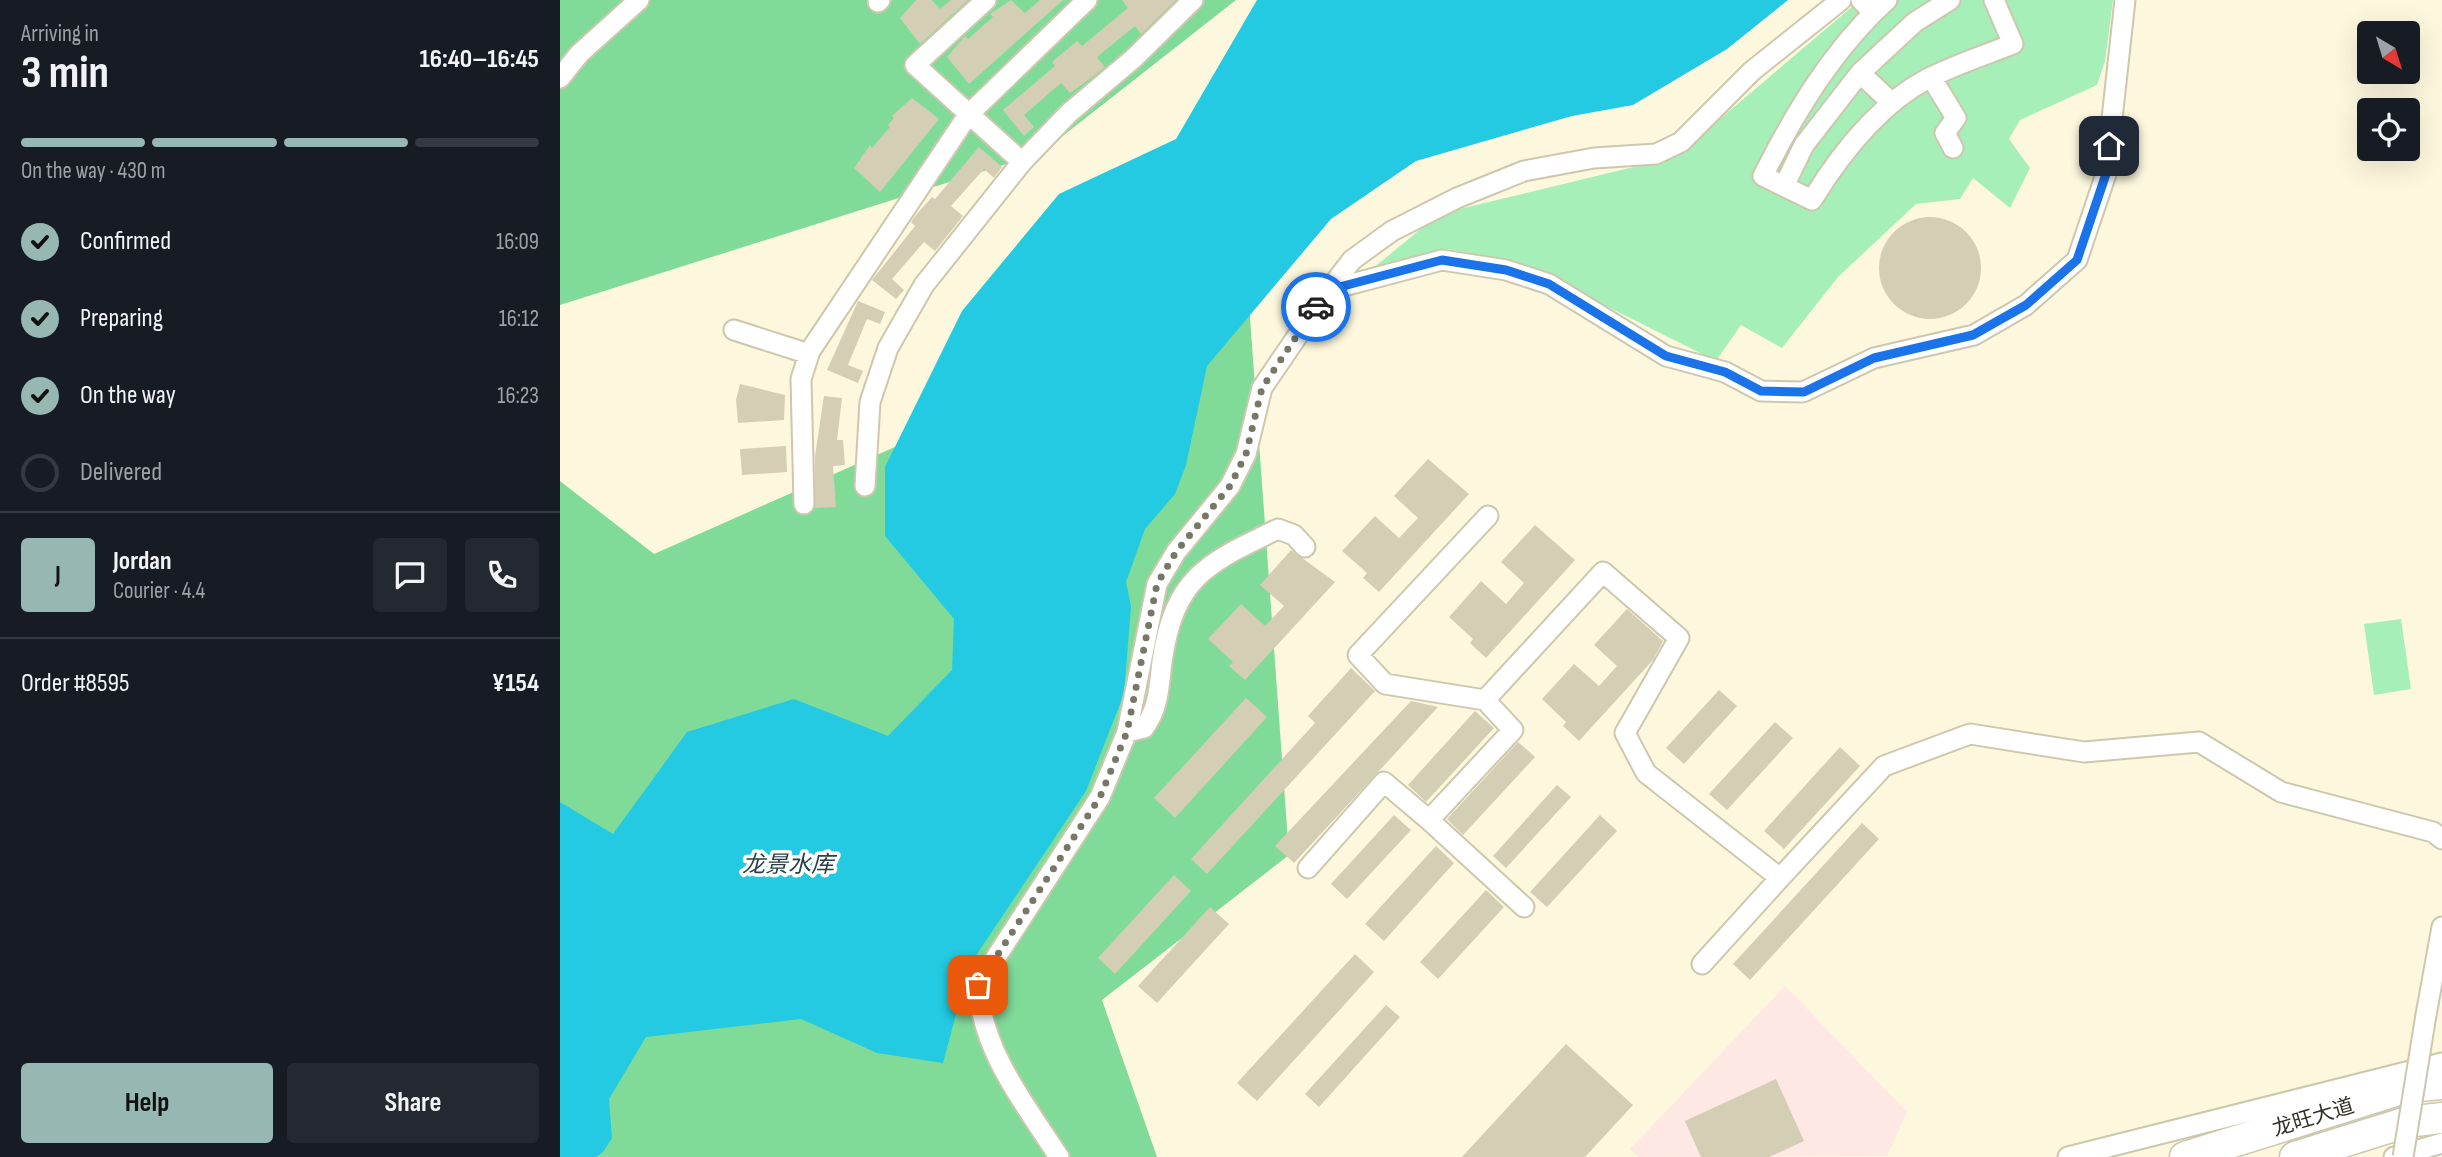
<!DOCTYPE html>
<html lang="en">
<head>
<meta charset="utf-8">
<style>
	body { margin:0; font-family:"Sofia Sans Condensed","Noto Sans SC",sans-serif; background:#242831; color:#f1f3f6; height:100vh; display:flex; flex-direction:column; font-size:26px; white-space:nowrap }
	* { box-sizing:border-box; margin:0 }
	p { font-size:23px; color:#9ea1a6 }
	.icon { flex:none; width:38px; height:38px; fill:none; stroke:currentColor; stroke-width:2; stroke-linecap:round; stroke-linejoin:round }
	.map { position:relative; flex:1; overflow:hidden }
	.sheet { display:flex; flex-direction:column; background:#171b24; width:560px }
	.sheet>* { flex:none }
	.needle { width:46px; rotate:142deg }
	.tools { position:absolute; left:1797px; top:21px; display:grid; gap:14px }
	.tools a { display:grid; place-items:center; width:63px; height:63px; border-radius:7px; background:#171b24; box-shadow:0 7px 28px #0002; font-size:35px }
	.pin { position:absolute; display:grid; place-items:center; width:60px; height:60px; color:#fff; margin:-30px; border-radius:14px; box-shadow:0 4px 10px #0006 }
	.courier { position:absolute; display:grid; place-items:center; width:70px; height:70px; margin:-35px; border:5px solid #1a73e8; border-radius:50%; background:#fff; color:#222; box-shadow:0 2px 9px #0007 }
	.head em { font-style:normal; font-weight:700 }
	.head div { display:flex; flex-direction:column-reverse }
	.head { display:flex; align-items:center; justify-content:space-between; height:119px; padding:0 21px }
	h1 { font-size:46px; font-weight:700; line-height:52px }
	.bar { display:grid; grid-template-columns:repeat(4,1fr); gap:10px 7px; align-content:center; height:84px; padding:0 21px }
	.bar i { height:9px; border-radius:5px; background:#363941 }
	.bar .on { background:#97b7b2 }
	.bar p { grid-column:span 4 }
	.line { display:flex; align-items:center; gap:18px; padding:0 21px; border-top:2px solid #363941 }
	.line div { flex:1 }
	.round { display:grid; place-items:center; flex:none; width:74px; height:74px; border-radius:7px; background:#242831 }
	ol { padding:0 21px; list-style:none }
	li { display:flex; align-items:center; gap:21px; height:77px }
	li p { margin-inline-start:auto }
	li .icon { padding:7px; border-radius:50%; background:#97b7b2; color:#111; stroke-width:4 }
	li:last-child { color:#9ea1a6 }
	li i { width:38px; height:38px; border:4px solid #363941; border-radius:50% }
	.cta { display:flex; gap:14px; margin-top:auto; padding:14px 21px }
	.cta a { flex:1; height:80px; border-radius:7px; background:#97b7b2; color:#111; font-size:28px; font-weight:700; line-height:80px; text-align:center }
	.cta a+a { background:#242831; color:#f1f3f6 }
	main { display:flex; flex:1; min-height:0 }
	.map>svg:first-child { display:block }
	.commercial { fill:#fde8e3 }
	.green { fill:#a7efb8 }
	.forest { fill:#80db99 }
	.water { fill:#23cae1 }
	.building { fill:#d3ceb4 }
	.lines { fill:none; stroke-linecap:round; stroke-linejoin:round }
	.minor-casing { stroke:#ccc7ad; stroke-width:23 }
	.highway-casing { stroke:#ccc7ad; stroke-width:33 }
	.minor { stroke:#fff; stroke-width:19 }
	.highway { stroke:#fff; stroke-width:30 }
	.minor-bridge-casing { stroke:#ccc7ad; stroke-width:23; stroke-linecap:butt }
	.minor-bridge { stroke:#fff; stroke-width:19 }
	.done { stroke:#797666; stroke-width:7; stroke-dasharray:0 12.6 }
	.route { stroke:#1a73e8; stroke-width:9 }
	.labels { text-anchor:middle; stroke-width:7; stroke-linejoin:round; paint-order:stroke }
	.street-label { font-size:21px; fill:#323026; stroke:#fff }
	.water-label { font-size:23px; font-style:italic; fill:#274045; stroke:#fff }
</style>
</head>
<body>
<main>
<section class="sheet">
<div class="head"><div><h1>3 min</h1><p>Arriving in</p></div><em>16:40–16:45</em></div>
<div class="bar"><i class="on"></i><i class="on"></i><i class="on"></i><i></i><p>On the way · 430 m</p></div>
<ol>
<li><svg class="icon" aria-label="check" viewBox="0 0 24 24"><path d="M5 12l5 5 9-10"/></svg>Confirmed<p>16:09</p></li>
<li><svg class="icon" aria-label="check" viewBox="0 0 24 24"><path d="M5 12l5 5 9-10"/></svg>Preparing<p>16:12</p></li>
<li><svg class="icon" aria-label="check" viewBox="0 0 24 24"><path d="M5 12l5 5 9-10"/></svg>On the way<p>16:23</p></li>
<li><i></i>Delivered</li>
</ol>
<div class="line" style="height:126px"><b class="round" style="background:#97b7b2;color:#111">J</b><div><b>Jordan</b><p>Courier · 4.4</p></div><a class="round"><svg class="icon" aria-label="chat" viewBox="0 0 24 24"><path d="M4 5h16v11H9l-5 4z"/></svg></a><a class="round"><svg class="icon" aria-label="phone" viewBox="0 0 24 24"><path d="M5 4h4l2 5-3 2q2 4 5 5l2-3 5 2v4C11 20 4 13 5 4z"/></svg></a></div>
<div class="line" style="height:91px"><div>Order #8595</div><b>¥154</b></div>
<div class="cta"><a>Help</a><a>Share</a></div>
</section>
<div class="map">
<svg width="1882" height="1157" viewBox="0 0 1882 1157">
	<rect width="100%" height="100%" fill="#fdf8dd"/>
	<!-- commercial -->
	<path class="commercial" d="M1225,986L1347,1112L1327,1156L1078,1157L1070,1149Z"/>
	<!-- green -->
	<path class="green" d="M1300,0H1553L1545,61L1537,85L1460,120L1449,139L1470,168L1450,208L1413,178L1400,199L1356,204L1278,277L1222,348L1181,325L1156,361L956,261L887,249L801,278L879,214L1115,157Z
		M1841,619L1851,689L1814,695L1804,624Z"/>
	<!-- forest -->
	<path class="forest" d="M0,0H676L481,153L0,305Z
		M688,290L729,855L542,1000L597,1157H0V481L94,554Z"/>
	<!-- water -->
	<path class="water" d="M697,0H1228L1167,49L1073,105L1012,116L856,161L771,219L647,366L626,465L615,494L585,529L566,582L571,606L564,694L526,791L409,966L383,1063L317,1053L241,1019L86,1037L49,1099L52,1138L43,1152L36,1157H0V802L53,834L127,732L234,699L328,736L392,670L394,619L325,536V467L402,311L499,194L616,139Z"/>
	<!-- building -->
	<path class="building" d="M356,0H372L380,9L391,0H408L360,44L340,18Z
		M451,0L465,13L480,0H503L409,84L387,57L405,36L408,39L433,17L430,14Z
		M562,0H616L581,34L575,26L537,57L545,67L535,75L510,93L501,83L464,115L474,127L464,136L443,110L495,66L492,62L517,41L522,46L568,8Z
		M352,98L379,119L320,192L294,168L310,145L312,148L330,127L328,125L334,118L332,116Z
		M419,147L442,167L434,178L424,169L391,206L403,216L375,251L364,242L332,279L344,290L336,299L312,280L355,226L351,222L355,216L372,197L375,199Z
		M1319 268a51 51 0 1 1 102 0a51 51 0 1 1-102 0Z
		M298,301L325,312L320,324L307,319L288,365L303,371L298,383L267,370Z
		M180,384L225,395L224,420L178,423L176,400Z
		M264,396L282,398L277,440H283L285,465L273,466L276,507L255,508V456Z
		M226,446L227,472L182,475L180,449Z
		M868,459L909,494L819,592L803,578L807,573L782,551L815,516L839,538L858,518L834,496Z
		M975,525L1015,560L926,658L910,643L913,639L889,617L921,581L946,604L964,583L941,562Z
		M731,550L775,582L685,680L669,666L673,662L648,639L681,604L705,626L724,606L700,585Z
		M1067,609L1103,641L1093,660L1019,741L1003,726L1006,722L982,699L1014,664L1039,686L1057,666L1034,645Z
		M791,668L815,691L647,874L631,859L755,723L748,716Z
		M1159,690L1177,706L1124,764L1106,748Z
		M686,698L707,717L615,818L594,798Z
		M851,701L878,707L734,863L715,846Z
		M915,711L934,728L866,802L848,785Z
		M1215,722L1233,738L1167,810L1149,794Z
		M958,742L975,757L903,835L887,819Z
		M1280,747L1300,766L1224,849L1204,831Z
		M997,785L1011,797L946,868L933,856Z
		M834,815L851,830L787,899L771,884Z
		M1040,815L1057,831L987,907L970,892Z
		M1302,823L1319,839L1190,980L1173,964Z
		M876,846L894,863L824,941L805,924Z
		M614,875L631,891L555,974L538,958Z
		M926,890L944,907L878,979L860,962Z
		M650,907L669,924L597,1003L578,986Z
		M795,954L814,972L697,1101L677,1083Z
		M826,1005L840,1017L759,1107L745,1094Z
		M1006,1044L1073,1105L1025,1157H902Z
		M1216,1079L1244,1141L1209,1157H1141L1125,1121Z"/>
	<g class="lines">
		<defs>
			<path id="minor" d="M426,0L355,65L462,162
				M1301,0L1313,12
				M1327,0C1274,48 1235,112 1203,176L1252,200C1281,153 1318,105 1367,79C1394,65 1425,55 1453,44L1434,0
				M318,2L320,0
				M1371,77L1396,118L1385,133L1393,148
				M0,78L19,54L79,0
				M1332,103L1300,73L1355,22L1390,0
				M1224,186L1244,145L1300,73
				M769,290L882,260L946,270L989,284L1106,356L1165,372L1201,391L1243,392L1314,358L1414,335L1466,305L1517,260L1546,174L1565,0
				M174,330L249,354
				M305,486L310,402L328,348L364,285L462,162L509,113L574,58L633,0
				M244,504L241,379L250,351L408,115L527,0
				M928,516L798,655L825,684L925,700L1043,572L1119,638L1065,733L1086,773L1220,878L1142,964
				M925,700L953,730L869,820L964,907
				M567,732L584,728C599,708 599,686 602,662C614,577 647,563 718,529L734,535L745,547
				M748,868L824,782L869,820
				M1220,878L1324,766L1410,734L1524,752L1639,742L1721,792L1873,832L1882,839
				M1866,1015L1882,927
				M499,1157C465,1104 421,1050 418,985L540,797L567,732L597,584L616,552L670,486L686,454L702,388L768,291L792,260L832,231L897,198L964,171L1034,158L1096,154L1121,142L1192,71L1281,0
				M1508,1157L1882,1063
				M1834,1157L1882,1143"/>
			<path id="highway" d="M1625,1157L1848,1087L1882,1084
				M1735,1157L1847,1122L1882,1118"/>
		</defs>
		<!-- minor casing -->
		<use href="#minor" class="minor-casing"/>
		<!-- highway casing -->
		<use href="#highway" class="highway-casing"/>
		<!-- minor -->
		<use href="#minor" class="minor"/>
		<!-- highway -->
		<use href="#highway" class="highway"/>
		<defs>
			<path id="minor-bridge" d="M1843,1157L1866,1015"/>
		</defs>
		<!-- minor-bridge casing -->
		<use href="#minor-bridge" class="minor-bridge-casing"/>
		<!-- minor-bridge -->
		<use href="#minor-bridge" class="minor-bridge"/>
	</g>
	<g class="lines">
		<!-- done -->
		<path class="done" d="M418,985L540,797L567,732L597,584L616,552L670,486L686,454L702,388L756,307"/>
		<!-- route -->
		<path class="route" d="M756,307L768,290L882,260L946,270L989,284L1106,356L1165,372L1201,391L1244,392L1314,358L1413,335L1466,305L1517,260L1546,174L1549,146"/>
	</g>
	<g class="labels">
		<!-- street labels -->
		<g class="street-label">
			<text transform="translate(1753 1117) rotate(-17)" y="7">龙旺大道</text>
		</g>
		<!-- water labels -->
		<g class="water-label">
			<text x="228" y="872">龙景水库</text>
		</g>
	</g>
</svg>
<div class="tools">
<a><svg class="needle" viewBox="-14 -14 28 28"><path d="M0-13l5 13h-10z" fill="#e53935"/><path d="M0 13l5-13h-10z" fill="#9ea1a6"/></svg></a>
<a><svg class="icon" aria-label="locate" viewBox="0 0 24 24"><circle cx="12" cy="12" r="6"/><path d="M12 2v4M12 18v4M2 12h4M18 12h4"/></svg></a>
</div>
<div class="pin" style="left:418px;top:985px;background:#ea580c"><svg class="icon" aria-label="bag" viewBox="0 0 24 24"><path d="M5 8h14l-1 12H6zM9 8a3 3 0 0 1 6 0"/></svg></div>
<div class="pin" style="left:1549px;top:146px;background:#1f2937"><svg class="icon" aria-label="home" viewBox="0 0 24 24"><path d="M3 11l9-7 9 7M6 9v11h12V9"/></svg></div>
<div class="courier" style="left:756px;top:307px"><svg class="icon" aria-label="car" viewBox="0 0 24 24"><path d="M5 17H2v-5l4-1 3-4h7l3 4 3 1v5h-3M9 17h6M6 11h13"/><circle cx="7" cy="17" r="2"/><circle cx="17" cy="17" r="2"/></svg></div>
</div>
</main>
</body>
</html>
